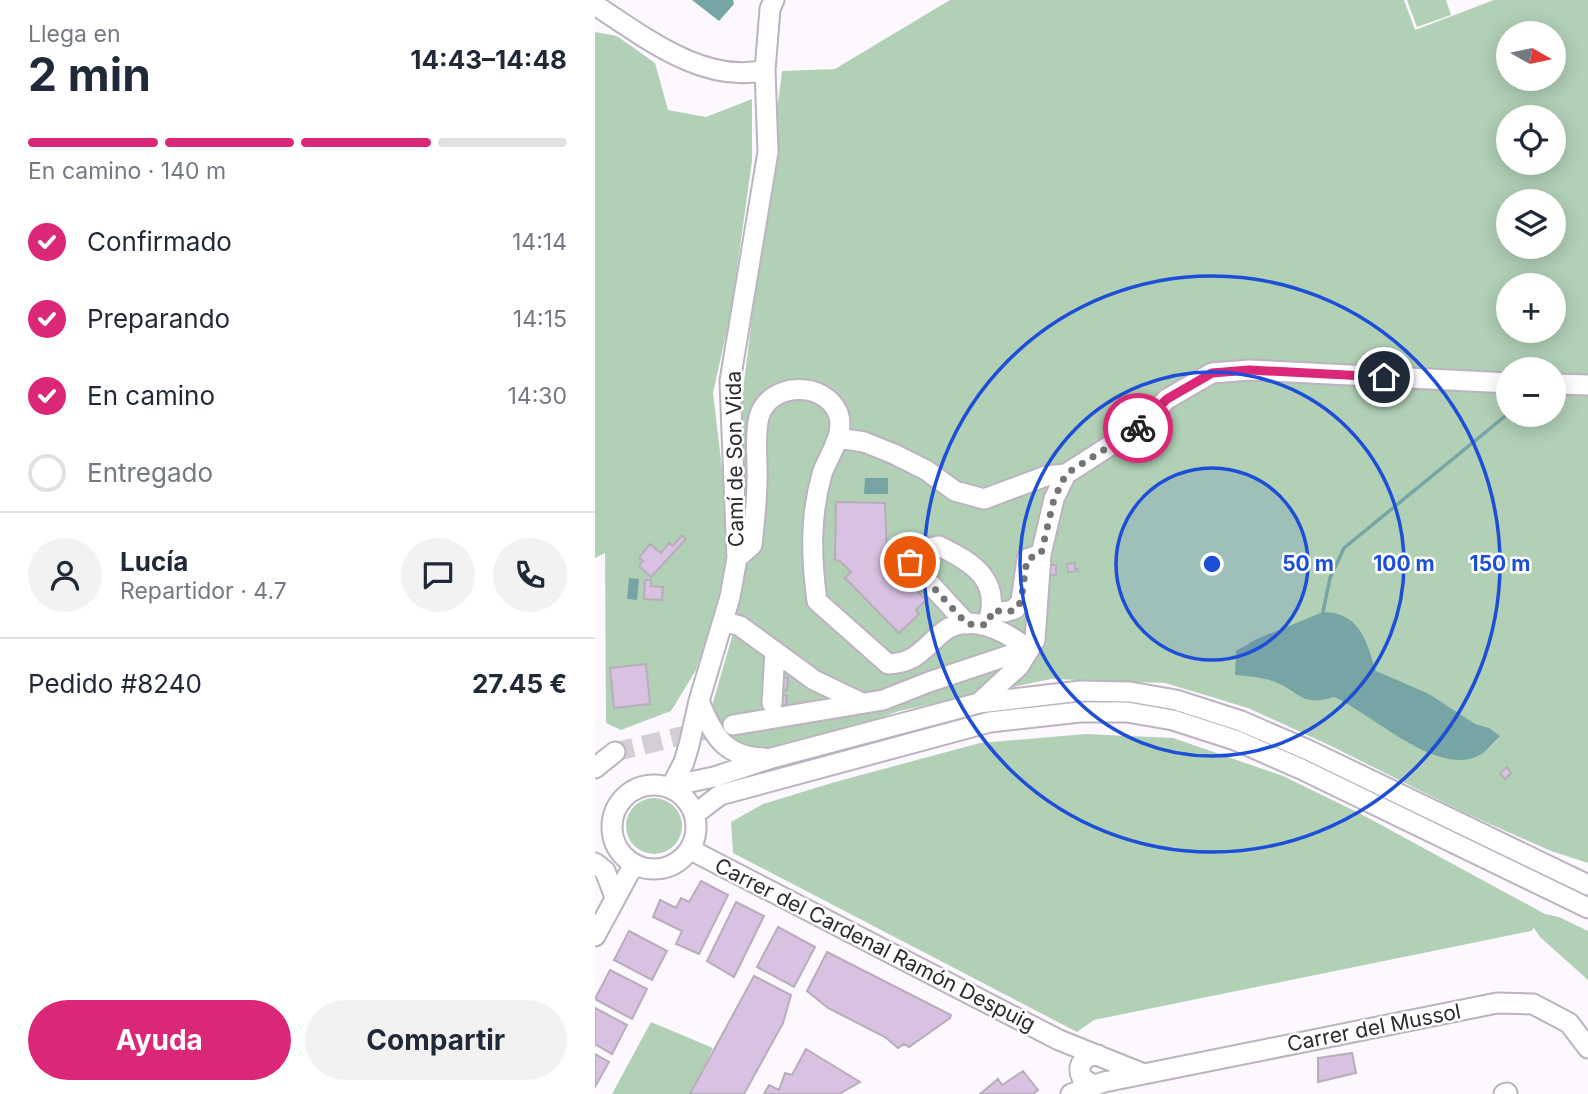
<!DOCTYPE html>
<html lang="es">
<head>
<meta charset="utf-8">
<style>
	body { margin:0; font-family:Inter,sans-serif; background:#f2f2f3; color:#1f2937; height:100vh; display:flex; flex-direction:column; font-size:26px; white-space:nowrap }
	* { box-sizing:border-box; margin:0 }
	p { font-size:23px; color:#747a83 }
	.icon { flex:none; width:38px; height:38px; fill:none; stroke:currentColor; stroke-width:2; stroke-linecap:round; stroke-linejoin:round }
	.map { position:relative; flex:1; overflow:hidden }
	.sheet { display:flex; flex-direction:column; background:#fff; width:595px }
	.sheet>* { flex:none }
	.needle { width:46px; rotate:99deg }
	.fabs { position:absolute; left:901px; top:21px; display:grid; gap:14px }
	.fabs a { display:grid; place-items:center; width:70px; height:70px; border-radius:50%; background:#fff; box-shadow:0 4px 18px #0003; font-size:35px }
	.pin { position:absolute; display:grid; place-items:center; width:60px; height:60px; color:#fff; margin:-30px; border:4px solid #fff; border-radius:50%; box-shadow:0 2px 7px #0007 }
	.courier { position:absolute; display:grid; place-items:center; width:70px; height:70px; margin:-35px; border:5px solid #db2777; border-radius:50%; background:#fff; color:#222; box-shadow:0 2px 9px #0007 }
	.headline em { font-style:normal; font-weight:700 }
	.headline div { display:flex; flex-direction:column-reverse }
	.headline { display:flex; align-items:center; justify-content:space-between; height:119px; padding:0 28px }
	h1 { font-size:46px; font-weight:700; line-height:52px }
	.bar { display:grid; grid-template-columns:repeat(4,1fr); gap:10px 7px; align-content:center; height:84px; padding:0 28px }
	.bar i { height:9px; border-radius:5px; background:#e0e1e3 }
	.bar .current { background:#db2777 }
	.bar p { grid-column:span 4 }
	.line { display:flex; align-items:center; gap:18px; padding:0 28px; border-top:2px solid #e0e1e3 }
	.line div { flex:1 }
	.round { display:grid; place-items:center; flex:none; width:74px; height:74px; border-radius:37px; background:#f2f2f3 }
	ol { padding:0 28px; list-style:none }
	li { display:flex; align-items:center; gap:21px; height:77px }
	li p { margin-inline-start:auto }
	li .icon { padding:7px; border-radius:50%; background:#db2777; color:#fff; stroke-width:4 }
	li:last-child { color:#747a83 }
	li i { width:38px; height:38px; border:4px solid #e0e1e3; border-radius:50% }
	.action { display:flex; gap:14px; margin-top:auto; padding:14px 28px }
	.action a { flex:1; height:80px; border-radius:42px; background:#db2777; color:#fff; font-size:28px; font-weight:700; line-height:80px; text-align:center }
	.action a+a { background:#f2f2f3; color:#1f2937 }
	main { display:flex; flex:1; min-height:0 }
	.map>svg:first-child { display:block }
	.green { fill:#b1d0b6; fill-rule:evenodd }
	.water { fill:#77a5a5 }
	.lines { fill:none; stroke-linecap:round; stroke-linejoin:round }
	.stream { stroke:#77a5a5; stroke-width:3.5 }
	.building { fill:#d9c2e1; stroke:#b7adbb; stroke-width:2 }
	.minor-tunnel { stroke:#d3cfd5; stroke-width:19; stroke-dasharray:19 10; stroke-linecap:butt }
	.minor-casing { stroke:#bcb2c0; stroke-width:23 }
	.minor { stroke:#fff; stroke-width:19 }
	.done { stroke:#767278; stroke-width:7; stroke-dasharray:0 12.6 }
	.route { stroke:#db2777; stroke-width:9 }
	.ring { fill:none; stroke:#1d4ed8; stroke-width:3.5 }
	.labels { text-anchor:middle; stroke-width:5; stroke-linejoin:round; paint-order:stroke }
	.street-label { font-size:21px; fill:#2e2a30; stroke:#fff }
	.centre { fill:#1d4ed8; stroke:#fff; stroke-width:3.5 }
	.ring-label { font-size:21px; text-anchor:middle; font-weight:bold; fill:#1d4ed8; stroke:#fff; stroke-width:5; stroke-linejoin:round; paint-order:stroke }
</style>
</head>
<body>
<main>
<section class="sheet">
<div class="headline"><div><h1>2 min</h1><p>Llega en</p></div><em>14:43–14:48</em></div>
<div class="bar"><i class="current"></i><i class="current"></i><i class="current"></i><i></i><p>En camino · 140 m</p></div>
<ol>
<li><svg class="icon" aria-label="check" viewBox="0 0 24 24"><path d="M5 12l5 5 9-10"/></svg>Confirmado<p>14:14</p></li>
<li><svg class="icon" aria-label="check" viewBox="0 0 24 24"><path d="M5 12l5 5 9-10"/></svg>Preparando<p>14:15</p></li>
<li><svg class="icon" aria-label="check" viewBox="0 0 24 24"><path d="M5 12l5 5 9-10"/></svg>En camino<p>14:30</p></li>
<li><i></i>Entregado</li>
</ol>
<div class="line" style="height:126px"><a class="round"><svg class="icon" aria-label="person" viewBox="0 0 24 24"><circle cx="12" cy="8" r="4"/><path d="M4 21q1-7 8-7t8 7"/></svg></a><div><b>Lucía</b><p>Repartidor · 4.7</p></div><a class="round"><svg class="icon" aria-label="chat" viewBox="0 0 24 24"><path d="M4 5h16v11H9l-5 4z"/></svg></a><a class="round"><svg class="icon" aria-label="phone" viewBox="0 0 24 24"><path d="M5 4h4l2 5-3 2q2 4 5 5l2-3 5 2v4C11 20 4 13 5 4z"/></svg></a></div>
<div class="line" style="height:91px"><div>Pedido #8240</div><b>27.45 €</b></div>
<div class="action"><a>Ayuda</a><a>Compartir</a></div>
</section>
<div class="map">
<svg width="993" height="1094" viewBox="0 0 993 1094">
	<rect width="100%" height="100%" fill="#fcf8fe"/>
	<!-- green -->
	<path class="green" d="M355,0H809L820,30L899,0H993V863L956,851L870,813L736,746L653,708L570,683L456,679L304,711L266,725L238,731L208,744L165,753L142,743L129,731L116,709L137,637L150,572L147,399L187,71L240,69ZM914,33H959V79H914ZM914,117H959V163H914ZM914,201H959V247H914ZM914,285H959V331H914ZM914,369H959V415H914Z
		M812,0H851L856,15L822,27Z
		M0,32L22,36L60,63L73,110L111,117L157,99V161L136,312L118,393L130,493L131,560L126,594L101,670L76,711L26,730L11,723L10,553L0,558Z
		M487,697L556,702L635,723L993,894V902L819,816L527,705L140,780V776L379,711Z
		M491,734L578,738L688,776L766,814L950,914L964,917L993,931V980L945,937L939,928L936,931L499,1020L482,1032L138,853L136,822L168,804L240,782L385,743Z
		M31 826a28 28 0 1 1 56 0a28 28 0 1 1-56 0Z
		M56,1022L118,1048L96,1094H17Z"/>
	<!-- water -->
	<path class="water" d="M97,0H138L139,4L124,21Z
		M270,478H293V494H269Z
		M34,578L44,579L42,600L32,599Z
		M728,612C766,613 771,641 781,671L834,694L880,724L894,728L905,736C898,742 892,751 885,755C842,778 778,714 739,697C703,708 705,689 674,680C663,677 651,676 640,675L641,651L662,639Z"/>
	<g class="lines">
		<!-- stream -->
		<path class="stream" d="M728,612L735,578L749,548L914,413"/>
	</g>
	<!-- building -->
	<path class="building" d="M241,502L290,503L292,554L313,575L310,580L331,600L321,610L324,614L304,633L250,578L256,572L245,561L240,560Z
		M87,535L91,539L56,577L44,566L48,561L44,558L55,544L66,553L74,543L78,546Z
		M480,563V569H483V571L473,572L472,564Z
		M451,565H461V575H451Z
		M50,580H56V586L68,587L67,600L49,599Z
		M51,664L55,704L19,708L15,668Z
		M184,677L193,678L192,690L183,691Z
		M183,694L192,696L191,705L182,706Z
		M912,767L916,773L910,779L905,773Z
		M106,881L133,895L104,954L81,944L87,931L58,917L65,900L81,908L86,898L94,902Z
		M141,902L169,916L139,977L112,961Z
		M183,927L220,947L199,987L162,967Z
		M34,931L72,951L57,980L19,960Z
		M232,952L356,1015L355,1018L314,1047L309,1044L303,1048L290,1037L233,1008L212,991Z
		M15,970L52,989L37,1019L0,999Z
		M159,976L196,995L188,1023L149,1094H95Z
		M0,1008L32,1025L17,1054L0,1044Z
		M211,1049L265,1082L244,1094H169L174,1085L184,1090L190,1073L197,1075Z
		M757,1053L761,1073L723,1082V1058Z
		M0,1054L14,1062L0,1087Z
		M428,1071L443,1090L438,1094H385L403,1079L407,1085Z"/>
	<g class="lines">
		<!-- minor-tunnel -->
		<path class="minor-tunnel" d="M20,752L111,730"/>
		<defs>
			<path id="minor" d="M0,5C48,36 109,85 170,70
				M959,384L993,385
				M243,438L269,442L299,454L331,470L360,491L389,499L451,476L471,474
				M142,558L157,545C159,524 162,502 162,481C163,460 159,437 164,417C174,382 229,380 243,413C251,434 233,456 227,474C215,516 216,557 222,601L293,664C322,663 328,648 348,632C374,611 412,632 433,649
				M398,609L410,612L420,609L426,601L432,559L446,554
				M128,621L145,626L219,680L267,703
				M372,624L315,562L330,549L344,546C379,563 408,581 392,625
				M104,701C118,735 129,757 169,758
				M177,703L180,651
				M384,703L424,666L440,640L446,554L459,499L471,474L547,425L572,399L617,373L655,370L914,383
				M138,725L288,700L334,682L433,649
				M0,768L20,752
				M17 827a42 42 0 1 1 84 0a42 42 0 1 1-84 0Z
				M76,787L89,762L94,745L104,701L135,597L142,558L135,381L173,152L170,70L175,9L179,0
				M78,789L95,782L119,777L177,758L384,703L485,691L535,692L581,700L646,721L713,750L993,885
				M100,814L125,795L395,722L485,712H532L578,720L640,740L706,769L993,908
				M96,850L464,1040L549,1074
				M0,863L10,871L20,897
				M0,936L39,864
				M500,1086L487,1078C481,1066 489,1054 503,1055
				M476,1094L509,1082L549,1074L902,1003L938,1004L974,1023L993,1048
				M909,1094L912,1093"/>
		</defs>
		<!-- minor casing -->
		<use href="#minor" class="minor-casing"/>
		<!-- minor -->
		<use href="#minor" class="minor"/>
	</g>
	<g class="lines">
		<!-- done -->
		<path class="done" d="M315,562L372,624L392,625L398,610L410,612L421,610L426,601L432,559L446,554L459,499L471,474L543,428"/>
		<!-- route -->
		<path class="route" d="M543,428L572,399L617,373L654,370L789,377"/>
	</g>
	<!-- distance rings -->
	<circle cx="617" cy="564" r="96" fill="#1d4ed8" fill-opacity=".12"/>
	<g class="ring">
		<circle cx="617" cy="564" r="96"/>
		<circle cx="617" cy="564" r="192"/>
		<circle cx="617" cy="564" r="288"/>
	</g>
	<g class="labels">
		<!-- street labels -->
		<g class="street-label">
			<text transform="translate(140 459) rotate(-91)" y="7">Camí de Son Vida</text>
			<text transform="translate(280 945) rotate(27)" y="7">Carrer del Cardenal Ramón Despuig</text>
			<text transform="translate(779 1028) rotate(-11)" y="7">Carrer del Mussol</text>
		</g>
	</g>
	<circle cx="617" cy="564" r="10" class="centre"/>
	<g class="ring-label">
		<text x="713" y="571">50 m</text>
		<text x="809" y="571">100 m</text>
		<text x="905" y="571">150 m</text>
	</g>
</svg>
<div class="fabs">
<a><svg class="needle" viewBox="-14 -14 28 28"><path d="M0-13l5 13h-10z" fill="#e53935"/><path d="M0 13l5-13h-10z" fill="#747a83"/></svg></a>
<a><svg class="icon" aria-label="locate" viewBox="0 0 24 24"><circle cx="12" cy="12" r="6"/><path d="M12 2v4M12 18v4M2 12h4M18 12h4"/></svg></a>
<a><svg class="icon" aria-label="layers" viewBox="0 0 24 24"><path d="M12 4l9 5-9 5-9-5zM3 14l9 5 9-5"/></svg></a>
<a>+</a>
<a>−</a>
</div>
<div class="pin" style="left:315px;top:562px;background:#ea580c"><svg class="icon" aria-label="bag" viewBox="0 0 24 24"><path d="M5 8h14l-1 12H6zM9 8a3 3 0 0 1 6 0"/></svg></div>
<div class="pin" style="left:789px;top:377px;background:#1f2937"><svg class="icon" aria-label="home" viewBox="0 0 24 24"><path d="M3 11l9-7 9 7M6 9v11h12V9"/></svg></div>
<div class="courier" style="left:543px;top:428px"><svg class="icon" aria-label="bike" viewBox="0 0 24 24"><circle cx="6" cy="16" r="4"/><circle cx="18" cy="16" r="4"/><path d="M6 16l4-8h5l3 8M10 8l3 8H6M13 5h3"/></svg></div>
</div>
</main>
</body>
</html>
